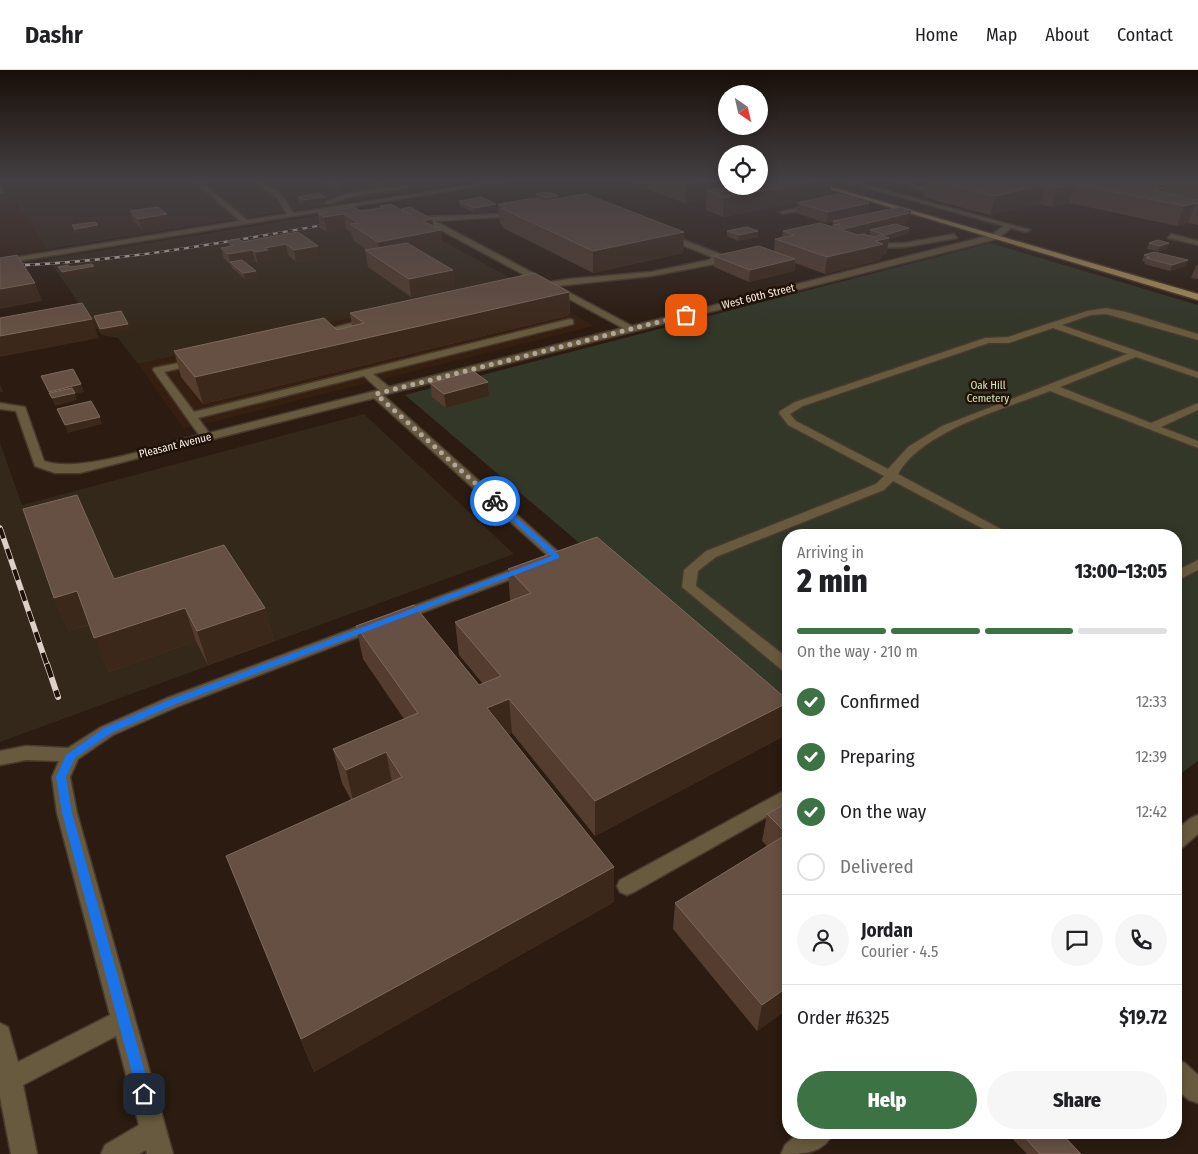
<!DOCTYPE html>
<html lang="en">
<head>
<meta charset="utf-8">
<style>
	body { margin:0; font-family:"Fira Sans Condensed",sans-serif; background:#f6f6f6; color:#202124; height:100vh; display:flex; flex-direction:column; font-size:19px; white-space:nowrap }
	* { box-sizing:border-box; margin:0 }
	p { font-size:16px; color:#757577 }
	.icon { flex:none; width:28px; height:28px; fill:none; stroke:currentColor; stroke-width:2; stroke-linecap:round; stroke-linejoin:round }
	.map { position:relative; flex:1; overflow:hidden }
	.panel { position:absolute; left:782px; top:459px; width:400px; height:610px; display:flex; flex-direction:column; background:#fff; border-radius:20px; box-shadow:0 2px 12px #0003 }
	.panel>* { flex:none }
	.needle { width:32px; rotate:146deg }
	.buttons { position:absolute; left:718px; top:15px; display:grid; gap:10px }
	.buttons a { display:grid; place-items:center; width:50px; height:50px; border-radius:50%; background:#fff; box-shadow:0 2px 12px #0003; font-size:25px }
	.pin { position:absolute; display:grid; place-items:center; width:42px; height:42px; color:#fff; margin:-21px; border-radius:10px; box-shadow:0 2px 8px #0006 }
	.courier { position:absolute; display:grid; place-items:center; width:50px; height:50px; margin:-25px; border:4px solid #1a73e8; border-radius:50%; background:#fff; color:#222; box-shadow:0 1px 6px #0007 }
	.headline em { font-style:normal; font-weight:800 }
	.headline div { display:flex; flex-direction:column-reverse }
	.headline { display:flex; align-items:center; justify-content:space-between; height:85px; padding:0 15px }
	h1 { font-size:32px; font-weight:800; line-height:38px }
	.bar { display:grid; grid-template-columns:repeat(4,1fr); gap:8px 5px; align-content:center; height:60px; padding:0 15px }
	.bar i { height:6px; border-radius:4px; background:#e0e0e0 }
	.bar .on { background:#3c7244 }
	.bar p { grid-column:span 4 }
	.line { display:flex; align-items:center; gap:12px; padding:0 15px; border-top:1px solid #e0e0e0 }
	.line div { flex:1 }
	.round { display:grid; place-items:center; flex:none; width:52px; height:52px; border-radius:26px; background:#f6f6f6 }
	ol { padding:0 15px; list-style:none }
	li { display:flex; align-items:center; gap:15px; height:55px }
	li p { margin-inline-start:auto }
	li .icon { padding:5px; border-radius:50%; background:#3c7244; color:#fff; stroke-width:4 }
	li:last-child { color:#757577 }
	li i { width:28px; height:28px; border:2px solid #e0e0e0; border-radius:50% }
	.cta { display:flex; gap:10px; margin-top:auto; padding:10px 15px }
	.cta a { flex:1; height:58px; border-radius:30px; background:#3c7244; color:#fff; font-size:20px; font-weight:800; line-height:58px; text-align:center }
	.cta a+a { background:#f6f6f6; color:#202124 }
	header { display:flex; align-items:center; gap:30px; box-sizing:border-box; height:70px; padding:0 25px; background:#fff; border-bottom:1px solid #e0e0e0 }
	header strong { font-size:24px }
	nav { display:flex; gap:28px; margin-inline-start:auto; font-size:18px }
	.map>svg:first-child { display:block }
	.built { fill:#351f10 }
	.industrial { fill:#34281a }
	.green { fill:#323728 }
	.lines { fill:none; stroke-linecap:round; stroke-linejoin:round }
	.minor-casing { stroke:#48392e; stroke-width:3 }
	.major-casing { stroke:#48392e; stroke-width:3 }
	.minor { fill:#685a3e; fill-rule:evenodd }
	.major { fill:#b29559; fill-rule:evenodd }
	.rail-far2-casing { stroke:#ddd0c9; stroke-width:2.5 }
	.rail-far1-casing { stroke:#ddd0c9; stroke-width:5.5 }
	.rail-casing { stroke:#ddd0c9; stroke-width:6 }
	.rail-far2 { stroke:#211207; stroke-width:2; stroke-dasharray:5; stroke-linecap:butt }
	.rail-far1 { stroke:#211207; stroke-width:4; stroke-dasharray:11; stroke-linecap:butt }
	.rail { stroke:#211207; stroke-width:4.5; stroke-dasharray:14; stroke-linecap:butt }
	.wall { fill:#543d2f; fill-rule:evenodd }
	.shaded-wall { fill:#3c281a }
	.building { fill:#665043; stroke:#7d695d }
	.route { fill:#1a73e8 }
	.done { stroke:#b2a59c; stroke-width:5; stroke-dasharray:0 9 }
	.labels { text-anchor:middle; stroke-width:5; stroke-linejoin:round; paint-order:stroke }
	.far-street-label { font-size:11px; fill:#fbefe8; stroke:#211207 }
	.far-park-label { font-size:11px; fill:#d6eab6; stroke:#211207 }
</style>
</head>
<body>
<header>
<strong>Dashr</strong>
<nav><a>Home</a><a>Map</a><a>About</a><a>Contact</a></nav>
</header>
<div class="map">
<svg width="1198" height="1084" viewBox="0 0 1198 1084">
	<rect width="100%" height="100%" fill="#2b1b10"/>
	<!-- built -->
	<path class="built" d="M16,132L47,179L0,186V134Z
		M518,212L594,256L184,359L138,294Z"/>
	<!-- industrial -->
	<path class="industrial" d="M0,111H477L47,179L16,132L0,134Z
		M379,136L518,212L138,294L118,268L101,265L48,189Z
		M364,344L514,484L0,672V373L22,435Z"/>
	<!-- green -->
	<path class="green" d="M990,173L1198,235V691L1176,707V465H789V651L405,325Z"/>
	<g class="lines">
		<defs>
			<path id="minor" d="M194,111H200L247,150L287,144L277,128L253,111C262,111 276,119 282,126C288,132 288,138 294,143L497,111H509L0,194V190L240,151Z
				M844,111H852L1030,160L1026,162L1011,158L997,169L383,325L564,487L562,490L405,549H395L392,546L395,543L548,486L374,328L80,403H55L35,396L16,341L0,339V333L25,337L44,391C79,404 160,375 199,365L153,300L154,298L200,289V293L164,302L194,342L570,249L573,250V254L373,304L389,317L623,258L424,151L422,149L425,147L520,143L518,146L435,151L550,212L569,209L651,202L709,190L712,187L662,167L665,163L720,184L715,194L651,206L557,216L632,256L991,165L1004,156ZM364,306L379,320L209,363L198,348Z
				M892,111H900L933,120L930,122Z
				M407,114L409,117L351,127L327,134L324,132L350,123Z
				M857,124L859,127L783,144L780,142Z
				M954,164L957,168L905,177L868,178L864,176L868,174L905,173Z
				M1171,164L1198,171V175L1168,168Z
				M1106,238L1126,242L1198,264V270L1106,244L1091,245L1062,255L1198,302V308L1136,287L1060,317L1151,353L1198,333V340L1161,357L1198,371V378L1050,321C1005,339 923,360 898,404L1012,465H995L893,411L884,420L716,487L698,501L696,516L789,589V602L783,601L682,517L684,500L706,481L876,414L884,406L788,355L779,343L780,341L795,332L985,268L1008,267L1087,241ZM1053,258L1127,284L942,356L908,377L888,399L796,351L790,344L803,336L989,273H1009Z
				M372,248L375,249V253L317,266L312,263Z
				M1198,490V500L1176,511V501Z
				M376,550L381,552L384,555L381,558L179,636L113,665L78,689L70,707L77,743L173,1084H147L146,1080L139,1084H101L105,1075L139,1055L116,966L23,1015L37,1084H11L0,1027V953L8,957L18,992L110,945L57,743L52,707L59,691L26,690L0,695V681L26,676L68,678L101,657L167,628Z
				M789,718V734L634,822L627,825L620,822L617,816L620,810Z
				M1198,745V764L1183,777L1176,779V760L1191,748Z
				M1176,990L1185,993L1198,1005V1033L1189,1030L1176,1019Z
				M800,1062H834C823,1084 804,1084 781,1084L785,1075Z"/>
			<path id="major" d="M803,111H811L1198,224V230Z"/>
		</defs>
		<!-- minor casing -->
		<use href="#minor" class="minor-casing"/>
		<!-- major casing -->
		<use href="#major" class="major-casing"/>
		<!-- minor -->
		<use href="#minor" class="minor"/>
		<!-- major -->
		<use href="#major" class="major"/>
		<defs>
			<path id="rail-far2" d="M0,196C113,193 223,173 334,153"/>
			<path id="rail-far1" d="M0,458L47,595"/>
			<path id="rail" d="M47,594L58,627"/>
		</defs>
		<!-- rail-far2 casing -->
		<use href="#rail-far2" class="rail-far2-casing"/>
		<!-- rail-far1 casing -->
		<use href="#rail-far1" class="rail-far1-casing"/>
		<!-- rail casing -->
		<use href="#rail" class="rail-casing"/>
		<!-- rail-far2 -->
		<use href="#rail-far2" class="rail-far2"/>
		<!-- rail-far1 -->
		<use href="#rail-far1" class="rail-far1"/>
		<!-- rail -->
		<use href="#rail" class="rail"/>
	</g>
	<!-- wall -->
	<path class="wall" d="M321,111H434L387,118L381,116L341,122Z
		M632,111H726L759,116V111H832L830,126L723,147L706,140V129L685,133L632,114Z
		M915,111H1198V129L1163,122L1198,130V155L1188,153L1177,156L1069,133L1052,137L1040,134L990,145L923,127L925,113Z
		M536,124L558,126V129L684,162L683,183L593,203L503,158L502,155L500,154L498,134L536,128Z
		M298,127L326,132L304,135L298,132Z
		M459,131L496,139L475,143L460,136Z
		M797,133H869L868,143L826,153L796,143Z
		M380,136L402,141L401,139L432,149L433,156L443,177L420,181L453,200L454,218L411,227L368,197L365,180H367L353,170L351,162L346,159L327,162L320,158L318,143L361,141L381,138Z
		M130,141L170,155L142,159L133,151Z
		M909,150L907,151V153L899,155L909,158L908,164L889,169L886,184L881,186L880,190L825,204L795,193L794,201L749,212L714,197V186L774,181L775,169L782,167L783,161L832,157L833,151ZM870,163L869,166L864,164Z
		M72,155L100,160L77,164L74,161Z
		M727,161L758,167L738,171L727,166Z
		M298,162L320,188L296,192L288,185L270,189L271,191L258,194L255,191L246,193L256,201L257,207L245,209L232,198L231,195L224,189L221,178L229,176L227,171L242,172Z
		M1149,173H1169L1167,179L1158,181L1147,179Z
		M1144,185L1188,190L1186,196L1170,201L1144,194L1145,192L1142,191Z
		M1198,195V209L1191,208L1196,196Z
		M569,222L570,245L203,334L181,307L174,281L337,260L352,256L350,243Z
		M488,312L489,326L446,338L432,327L430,313Z
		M508,499L789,631V637L784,666L595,766L512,663L508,664L614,797V832L314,1002L240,821L351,730L342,713L333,679L404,649L363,589L356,556L479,615L483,614L459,585L455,552L510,531Z
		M114,509L265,538L274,571L208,595L196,571L109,602L89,555L69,561L54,528Z
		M789,732V938L757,961L673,859L675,833L767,776L762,771L767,744Z
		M1006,1062H1060L1081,1084H1027Z"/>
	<!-- shaded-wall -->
	<path class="shaded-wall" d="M339,111H380L381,116L341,122Z
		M386,111H434L387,118Z
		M706,111H726V116H756L707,121L706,129L685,133L686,114Z
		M816,111H832L830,126L723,147L724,128Z
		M1075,114L1069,133L1052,137L1057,118Z
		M1045,115L1040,134L990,145L995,126Z
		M1164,118L1159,131L1154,120Z
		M0,123H4L8,133L0,134Z
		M558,126V131L546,133V128Z
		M325,127L326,132L304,135L303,130Z
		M869,133L868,143L826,153L828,142Z
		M1196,133L1188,153L1177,156L1184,136Z
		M496,134V139L475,143L474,138Z
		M911,140L909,150L907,151V153L875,161L870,160V163L842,170L844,159Z
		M167,144L170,155L142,159L138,149Z
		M344,144L346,159L327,162L324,147Z
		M432,149L434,162L441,160L443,177L380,188L378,172L423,151Z
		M98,155L100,160L77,164L75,159Z
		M909,158L908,164L889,169L886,184L881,186L880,190L825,204L827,187L875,171L884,169L885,165Z
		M758,161V167L738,171L739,165Z
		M684,162L683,183L593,203V181Z
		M1169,173L1167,179L1158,181L1160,176Z
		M286,174L288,185L270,189L271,191L258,194L255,182L265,178Z
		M318,176L320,188L296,192L294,180Z
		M252,180L255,191L234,195L230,192L231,195L228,184Z
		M795,189L794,201L749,212L750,200Z
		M1188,190L1186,196L1170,201L1172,195Z
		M94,196L96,202L64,208L62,202Z
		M453,200L454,218L411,227L409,209Z
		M256,201L257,207L245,209L243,203Z
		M35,213L42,231L0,239V219Z
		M569,222L570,245L203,334L195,307Z
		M92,249L99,268L0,287V266Z
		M128,254L130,260L103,265L100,259Z
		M488,312L489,326L446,338L444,324Z
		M0,314L3,322H0Z
		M81,314L84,322L75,324L77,330L55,336L49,322Z
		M100,347L102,354L68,363L65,355Z
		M77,521L91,554L69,561L54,528Z
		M185,538L196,571L109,602L94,568Z
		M265,538L274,571L208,595L197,561Z
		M509,629L512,663L491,672L487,638Z
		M789,632V637L784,666L595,766V731Z
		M386,682L393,717L354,735L346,700Z
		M614,797V832L314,1002L301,969Z
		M789,916V938L757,961L762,935Z"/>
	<!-- building -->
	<path class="building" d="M675,111H706L686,114Z
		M764,111H816L724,128L707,121L733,116H759V112Z
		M935,111H1130L1164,118L1154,120L1198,130V134L1196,133L1184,136L1075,114L1057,118L1045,115L995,126Z
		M0,116L4,123H0Z
		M548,122L558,126L546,128L536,124Z
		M319,123L325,127L303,130L298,127Z
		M586,124L684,162L593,181L501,138H506L498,134L535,128L543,131Z
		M838,124L869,133L828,142L797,133Z
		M481,127L496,134L474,138L459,131Z
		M391,134L408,144H411L401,139L410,137L432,149L423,151L441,160L378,172L350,154L359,153L344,144L324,147L318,143L354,137L361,141L383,138L380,136Z
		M158,137L167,144L138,149L130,141Z
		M900,137L911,140L904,141L909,143L844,159L833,155L840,154L833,151Z
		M95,152L98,155L75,159L72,155Z
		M820,153L858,165L864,164L873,167L881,165L889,168L875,171L883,174L827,187L775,169L794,165L783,161Z
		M895,154L909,158L885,165L870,160Z
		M747,157L758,161L739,165L727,161Z
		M298,162L318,176L294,180L286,174L265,178L268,180L255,182L252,180L228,184L221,178L233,176L227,171L239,169L242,172Z
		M1158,170L1169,173L1160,176L1149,173Z
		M407,173L453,200L409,209L365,180Z
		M759,176L795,189L750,200L714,186Z
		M1154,182L1188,190L1172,195L1146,188L1150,187L1144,185Z
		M17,185L35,213L0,219V188Z
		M242,190L256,201L243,203L230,192Z
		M92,194L94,196L62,202L58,197L68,195L70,197Z
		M534,203L569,222L195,307L174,281L324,248L337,260L364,253L350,243Z
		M82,233L92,249L0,266V248Z
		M121,241L128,254L100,259L94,246Z
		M73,299L81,314L49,322L41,306Z
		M473,301L488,312L444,324L430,313Z
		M72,318L75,323L52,328L49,323Z
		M91,331L100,347L65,355L57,339Z
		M77,425L114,509L224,475L265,538L197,561L185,538L94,568L77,521L54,528L23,439Z
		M597,467L789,631V632L595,731L509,629L487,638L614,797L301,969L226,786L402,707L386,682L346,700L333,679L418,643L356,556L414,535L479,615L501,606L455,552L531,523L508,499Z
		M789,732V916L762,935L675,833L787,764L767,744Z
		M1020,1062H1060L1081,1084H1040Z"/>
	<!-- sky -->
	<linearGradient id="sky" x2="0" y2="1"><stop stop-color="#180f09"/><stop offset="0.42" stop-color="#443f42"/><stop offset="1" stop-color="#443f42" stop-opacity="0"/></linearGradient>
	<rect width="1198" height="262" fill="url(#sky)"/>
	<!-- route -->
	<path class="route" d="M493,430H497L559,485V488L176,634L111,663L75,688L66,707L72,743L151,1024L149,1029L144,1031L139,1029L62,743L56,707L66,685L104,658L169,630L552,486L493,433Z"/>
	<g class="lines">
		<!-- done -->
		<path class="done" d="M495,431L376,324L686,245"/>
	</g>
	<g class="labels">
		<!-- far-street labels -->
		<g class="far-street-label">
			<text transform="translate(758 226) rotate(-14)" y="4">West 60th Street</text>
			<text transform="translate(175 375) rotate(-14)" y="4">Pleasant Avenue</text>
		</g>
		<!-- far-park labels -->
		<g class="far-park-label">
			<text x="988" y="319">Oak Hill<tspan x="988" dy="13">Cemetery</tspan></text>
		</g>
	</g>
</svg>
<div class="buttons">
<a><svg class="needle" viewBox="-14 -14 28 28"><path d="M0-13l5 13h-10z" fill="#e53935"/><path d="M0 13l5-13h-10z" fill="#757577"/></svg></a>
<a><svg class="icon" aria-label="locate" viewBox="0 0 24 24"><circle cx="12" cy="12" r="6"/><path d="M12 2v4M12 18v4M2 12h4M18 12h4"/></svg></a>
</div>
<div class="pin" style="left:686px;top:245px;background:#ea580c"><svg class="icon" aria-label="bag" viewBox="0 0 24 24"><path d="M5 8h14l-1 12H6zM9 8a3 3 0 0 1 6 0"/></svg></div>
<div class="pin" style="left:144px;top:1024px;background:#1f2937"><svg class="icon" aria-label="home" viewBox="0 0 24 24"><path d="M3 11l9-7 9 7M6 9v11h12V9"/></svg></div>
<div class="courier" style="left:495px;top:431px"><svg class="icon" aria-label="bike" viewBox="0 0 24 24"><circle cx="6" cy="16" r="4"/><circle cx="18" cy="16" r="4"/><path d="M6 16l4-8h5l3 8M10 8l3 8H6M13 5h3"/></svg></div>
<section class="panel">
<div class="headline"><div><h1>2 min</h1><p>Arriving in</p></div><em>13:00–13:05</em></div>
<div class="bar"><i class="on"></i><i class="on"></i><i class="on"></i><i></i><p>On the way · 210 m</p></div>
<ol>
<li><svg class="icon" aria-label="check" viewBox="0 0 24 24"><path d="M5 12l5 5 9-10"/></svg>Confirmed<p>12:33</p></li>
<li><svg class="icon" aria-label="check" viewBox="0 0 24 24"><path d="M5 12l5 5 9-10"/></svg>Preparing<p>12:39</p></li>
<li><svg class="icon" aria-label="check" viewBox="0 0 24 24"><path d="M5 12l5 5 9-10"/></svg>On the way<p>12:42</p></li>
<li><i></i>Delivered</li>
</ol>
<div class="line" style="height:90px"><a class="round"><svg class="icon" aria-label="person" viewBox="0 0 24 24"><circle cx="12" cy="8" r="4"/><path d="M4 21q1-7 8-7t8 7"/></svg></a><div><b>Jordan</b><p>Courier · 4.5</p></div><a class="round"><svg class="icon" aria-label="chat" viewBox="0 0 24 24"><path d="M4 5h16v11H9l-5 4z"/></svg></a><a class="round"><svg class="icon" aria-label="phone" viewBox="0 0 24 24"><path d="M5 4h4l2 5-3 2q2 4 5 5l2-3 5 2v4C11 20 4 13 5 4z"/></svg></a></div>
<div class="line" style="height:65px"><div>Order #6325</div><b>$19.72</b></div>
<div class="cta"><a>Help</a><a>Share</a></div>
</section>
</div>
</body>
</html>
